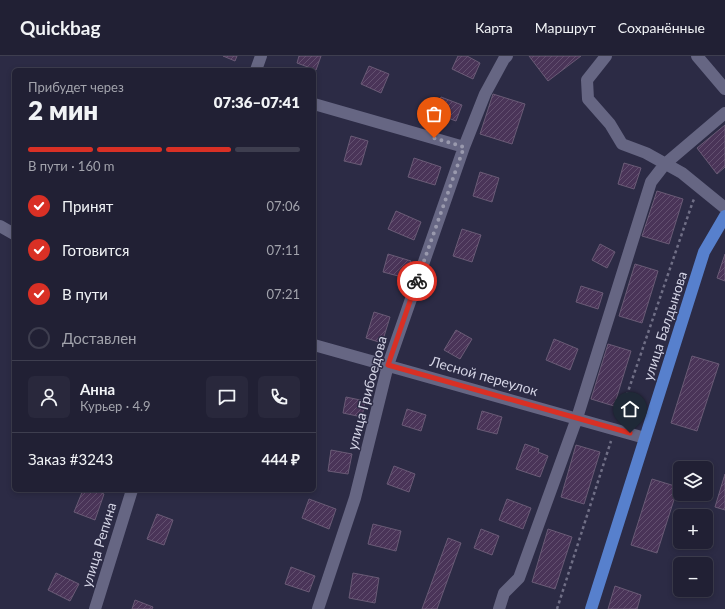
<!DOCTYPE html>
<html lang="ru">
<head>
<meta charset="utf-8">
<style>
	body { margin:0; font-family:Lato,sans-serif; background:#29283c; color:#f1f3f6; height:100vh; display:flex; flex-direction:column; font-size:15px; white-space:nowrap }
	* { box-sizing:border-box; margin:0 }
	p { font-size:13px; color:#a2a3ac }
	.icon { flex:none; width:22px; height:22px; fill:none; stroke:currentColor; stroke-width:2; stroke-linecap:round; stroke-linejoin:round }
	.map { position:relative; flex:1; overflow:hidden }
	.drawer { position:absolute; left:12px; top:12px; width:304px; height:424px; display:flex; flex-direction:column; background:#212034; border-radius:6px; box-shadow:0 2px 6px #0003,0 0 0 1px #3e3e4f }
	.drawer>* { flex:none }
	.buttons { position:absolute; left:673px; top:405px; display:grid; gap:8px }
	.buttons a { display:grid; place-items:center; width:40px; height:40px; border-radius:6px; background:#212034; box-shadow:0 2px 6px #0003,0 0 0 1px #3e3e4f; font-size:20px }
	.pin { position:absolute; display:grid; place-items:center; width:34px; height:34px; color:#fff; margin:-41px -17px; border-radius:50% 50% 50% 0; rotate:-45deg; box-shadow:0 0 4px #0007 }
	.pin .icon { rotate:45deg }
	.courier { position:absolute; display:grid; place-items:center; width:40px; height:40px; margin:-20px; border:3px solid #d93025; border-radius:50%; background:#fff; color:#222; box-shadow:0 1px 5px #0007 }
	.head em { font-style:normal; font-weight:800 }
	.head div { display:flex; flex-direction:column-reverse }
	.head { display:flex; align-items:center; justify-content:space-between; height:68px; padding:0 16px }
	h1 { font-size:26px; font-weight:800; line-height:30px }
	.bar { display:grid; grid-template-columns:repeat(4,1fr); gap:6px 4px; align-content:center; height:48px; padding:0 16px }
	.bar i { height:5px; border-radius:3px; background:#3e3e4f }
	.bar .on { background:#d93025 }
	.bar p { grid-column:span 4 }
	.line { display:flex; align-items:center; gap:10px; padding:0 16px; border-top:1px solid #3e3e4f }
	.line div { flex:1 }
	.round { display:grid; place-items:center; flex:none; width:42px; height:42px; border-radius:6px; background:#29283c }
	ol { padding:0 16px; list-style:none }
	li { display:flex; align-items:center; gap:12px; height:44px }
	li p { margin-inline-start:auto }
	li .icon { padding:4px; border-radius:50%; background:#d93025; color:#fff; stroke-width:4 }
	li:last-child { color:#a2a3ac }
	li i { width:22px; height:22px; border:2px solid #3e3e4f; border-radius:50% }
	header { display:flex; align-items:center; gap:24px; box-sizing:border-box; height:56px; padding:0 20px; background:#212034; border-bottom:1px solid #3e3e4f }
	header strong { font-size:19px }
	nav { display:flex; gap:22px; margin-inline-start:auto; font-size:14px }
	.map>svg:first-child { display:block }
	.building { fill:url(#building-hatch); stroke:#6a5b76 }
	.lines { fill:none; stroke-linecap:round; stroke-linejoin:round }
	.path { stroke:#706f86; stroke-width:2.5; stroke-dasharray:3 3; stroke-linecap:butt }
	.minor { stroke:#666683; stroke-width:12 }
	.major { stroke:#5780cd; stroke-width:12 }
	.done { stroke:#9999ad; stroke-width:4; stroke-dasharray:0 7.2 }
	.route { stroke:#d93025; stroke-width:5 }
	.labels { text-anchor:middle; stroke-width:3; stroke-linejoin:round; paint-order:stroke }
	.street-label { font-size:14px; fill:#d4d4e5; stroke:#2c2b45 }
</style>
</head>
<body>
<header>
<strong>Quickbag</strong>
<nav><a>Карта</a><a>Маршрут</a><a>Сохранённые</a></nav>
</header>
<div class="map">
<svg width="725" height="553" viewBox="0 0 725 553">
	<defs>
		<pattern id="building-hatch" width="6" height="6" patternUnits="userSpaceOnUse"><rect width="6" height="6" fill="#4a3458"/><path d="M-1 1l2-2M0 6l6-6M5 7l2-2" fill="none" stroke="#635070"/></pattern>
	</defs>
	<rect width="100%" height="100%" fill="#2c2b45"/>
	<!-- building -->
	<path class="building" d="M223,0H237L235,5Z
		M299,0H321L316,14L297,7Z
		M458,0H467L480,7L473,23L452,13Z
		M529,0H581L548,25Z
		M369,10L389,18L381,37L361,28Z
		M493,38L525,48L512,88L480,78Z
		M441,41L462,49L456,65L434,57Z
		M725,69V111L717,118L697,92Z
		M351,80L368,85L361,109L344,105Z
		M414,102L441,111L435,129L408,121Z
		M624,107L641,112L634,133L618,128Z
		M480,116L499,122L492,146L473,140Z
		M657,135L683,143L669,188L642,180Z
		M396,155L421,166L414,184L388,173Z
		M462,173L481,179L472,206L453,200Z
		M600,188L615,196L607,212L592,204Z
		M388,198L411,205L406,222L383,216Z
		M725,198V225L717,222Z
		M635,208L658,215L642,267L619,260Z
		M581,230L603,237L598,253L576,246Z
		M374,256L390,261L382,287L366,282Z
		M456,274L472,283L460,303L444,294Z
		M554,283L578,293L570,314L546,304Z
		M608,288L631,295L614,350L591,343Z
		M692,300L719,308L697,375L671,367Z
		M346,341L365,345L362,361L343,357Z
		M407,353L426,359L421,375L402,369Z
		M482,355L502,361L497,378L477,373Z
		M525,388L539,393L538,396L548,400L540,421L516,413Z
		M576,389L600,396L584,448L561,441Z
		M331,394L352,398L348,418L328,415Z
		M394,410L415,418L409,436L387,428Z
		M725,418V454L715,451Z
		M652,423L678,431L657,497L631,489Z
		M83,434H95L104,438L95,464L74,456Z
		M309,443L336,453L329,473L302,462Z
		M507,443L531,452L523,473L499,464Z
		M157,458L173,464L164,489L147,483Z
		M373,468L401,475L396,495L368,488Z
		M481,473L499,480L492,499L474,492Z
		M548,473L572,481L555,533L532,526Z
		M448,482L461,487L437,553H422Z
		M291,511L315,520L309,536L285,528Z
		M56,517L79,528L70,545L48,534Z
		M353,517L379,522L375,547L349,542Z
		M615,530L641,539L637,553H608Z
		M135,544L153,551L152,553H132Z"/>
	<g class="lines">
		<!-- path -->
		<path class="path" d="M619,362L692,148L694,143
			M557,553L611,385"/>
		<!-- minor -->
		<path class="minor" d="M606,0L587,24L588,43L610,68L622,88L646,97L682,117L725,152
			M697,0L725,33
			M256,14L261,0
			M314,48L464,91
			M0,170L14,178
			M314,289L645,382
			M95,553L132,434
			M318,553L355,442L388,309L464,91L485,38L504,3L507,0
			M499,553L504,537L519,522L577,362L651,126L665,108L725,57"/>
		<!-- major -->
		<path class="major" d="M591,553L704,196L725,160"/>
	</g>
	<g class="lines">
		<!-- done -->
		<path class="done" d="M417,225L464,91L434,82"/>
		<!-- route -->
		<path class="route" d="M417,225L388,309L630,377"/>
	</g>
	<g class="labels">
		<!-- street labels -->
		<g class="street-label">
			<text transform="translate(665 270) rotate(-72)" y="5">улица Балдынова</text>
			<text transform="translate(484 320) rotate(16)" y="5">Лесной переулок</text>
			<text transform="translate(367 337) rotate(-75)" y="5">улица Грибоедова</text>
			<text transform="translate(99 489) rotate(-73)" y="5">улица Репина</text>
		</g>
	</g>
</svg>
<div class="buttons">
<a><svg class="icon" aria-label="layers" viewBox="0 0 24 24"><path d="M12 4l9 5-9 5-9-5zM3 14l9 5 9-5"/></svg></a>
<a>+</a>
<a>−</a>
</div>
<div class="pin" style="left:434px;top:82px;background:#ea580c"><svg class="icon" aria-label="bag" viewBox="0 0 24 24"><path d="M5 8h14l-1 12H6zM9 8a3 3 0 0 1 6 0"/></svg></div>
<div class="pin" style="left:630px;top:377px;background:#1f2937"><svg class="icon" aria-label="home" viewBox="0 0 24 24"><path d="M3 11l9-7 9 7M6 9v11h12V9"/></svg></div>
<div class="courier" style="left:417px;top:225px"><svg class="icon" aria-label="bike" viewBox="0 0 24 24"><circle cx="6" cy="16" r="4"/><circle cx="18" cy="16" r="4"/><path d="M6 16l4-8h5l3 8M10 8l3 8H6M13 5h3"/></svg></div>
<section class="drawer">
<div class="head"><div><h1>2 мин</h1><p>Прибудет через</p></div><em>07:36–07:41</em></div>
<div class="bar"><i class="on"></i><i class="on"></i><i class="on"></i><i></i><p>В пути · 160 m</p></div>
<ol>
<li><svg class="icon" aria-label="check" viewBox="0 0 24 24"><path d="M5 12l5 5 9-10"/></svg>Принят<p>07:06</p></li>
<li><svg class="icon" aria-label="check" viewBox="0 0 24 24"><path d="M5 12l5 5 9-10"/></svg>Готовится<p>07:11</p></li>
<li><svg class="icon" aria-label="check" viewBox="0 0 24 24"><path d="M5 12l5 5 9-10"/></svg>В пути<p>07:21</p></li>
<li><i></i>Доставлен</li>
</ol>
<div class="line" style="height:72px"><a class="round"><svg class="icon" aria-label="person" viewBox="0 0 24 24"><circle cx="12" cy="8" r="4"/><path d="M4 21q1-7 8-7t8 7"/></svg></a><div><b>Анна</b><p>Курьер · 4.9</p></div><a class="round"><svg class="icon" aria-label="chat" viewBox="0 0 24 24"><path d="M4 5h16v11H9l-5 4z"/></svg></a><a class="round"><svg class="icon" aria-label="phone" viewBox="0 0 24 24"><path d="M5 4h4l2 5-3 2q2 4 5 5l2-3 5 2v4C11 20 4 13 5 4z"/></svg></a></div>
<div class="line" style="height:52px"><div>Заказ #3243</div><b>444 ₽</b></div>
</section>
</div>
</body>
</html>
